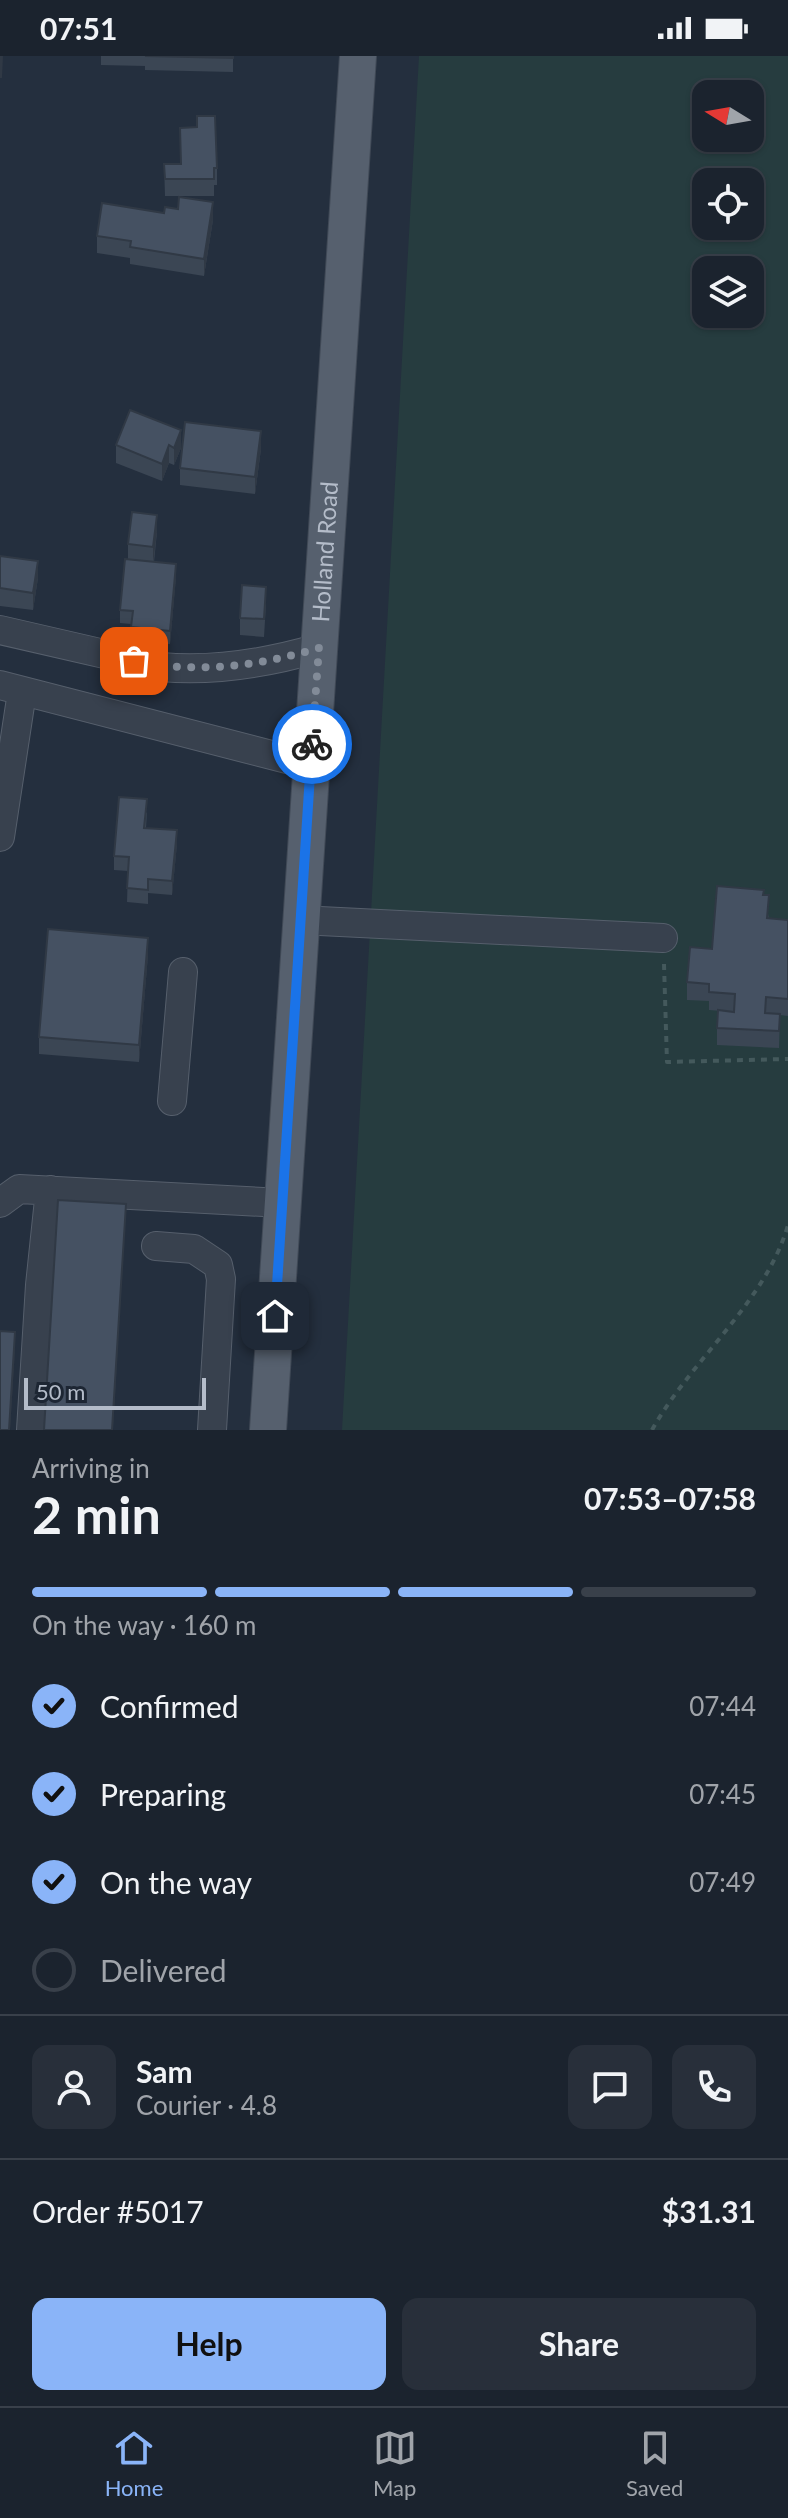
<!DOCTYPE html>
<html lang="en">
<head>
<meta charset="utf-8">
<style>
	body { margin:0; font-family:Lato,sans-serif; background:#282f3a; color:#f1f3f6; height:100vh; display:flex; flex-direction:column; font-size:30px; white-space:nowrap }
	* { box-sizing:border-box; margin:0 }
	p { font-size:26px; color:#a0a4aa }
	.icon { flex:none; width:44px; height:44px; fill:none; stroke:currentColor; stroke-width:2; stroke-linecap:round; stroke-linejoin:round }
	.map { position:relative; height:1374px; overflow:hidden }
	.side { display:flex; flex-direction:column; background:#1b232e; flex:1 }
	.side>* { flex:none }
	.needle { width:52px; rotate:281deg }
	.tools { position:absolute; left:692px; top:24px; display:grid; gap:16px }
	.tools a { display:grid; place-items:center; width:72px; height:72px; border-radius:16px; background:#1b232e; box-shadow:0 2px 6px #0004,0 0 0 2px #39404a; font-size:40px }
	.scale { position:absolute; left:24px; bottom:20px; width:182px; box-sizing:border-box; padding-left:8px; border:4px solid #b4bcc9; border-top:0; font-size:22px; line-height:28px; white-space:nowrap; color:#b4bcc9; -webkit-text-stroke:6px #1d2633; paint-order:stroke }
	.pin { position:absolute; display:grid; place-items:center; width:68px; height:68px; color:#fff; margin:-34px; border-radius:16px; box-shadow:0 4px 12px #0006 }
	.courier { position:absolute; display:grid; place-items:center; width:80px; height:80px; margin:-40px; border:6px solid #1a73e8; border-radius:50%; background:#fff; color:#222; box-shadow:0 2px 10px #0007 }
	.headline em { font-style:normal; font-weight:700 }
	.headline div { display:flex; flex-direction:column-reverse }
	.headline { display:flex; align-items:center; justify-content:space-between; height:136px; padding:0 32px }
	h1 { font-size:52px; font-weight:700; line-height:60px }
	.bar { display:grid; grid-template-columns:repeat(4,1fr); gap:12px 8px; align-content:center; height:96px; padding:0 32px }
	.bar i { height:10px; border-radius:6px; background:#39404a }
	.bar .on { background:#8ab4f8 }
	.bar p { grid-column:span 4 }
	.line { display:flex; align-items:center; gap:20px; padding:0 32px; border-top:2px solid #39404a }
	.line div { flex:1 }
	.round { display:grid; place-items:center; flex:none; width:84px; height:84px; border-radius:16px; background:#282f3a }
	ol { padding:0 32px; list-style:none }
	li { display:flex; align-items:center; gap:24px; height:88px }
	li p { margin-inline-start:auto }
	li .icon { padding:8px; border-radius:50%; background:#8ab4f8; color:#111; stroke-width:4 }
	li:last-child { color:#a0a4aa }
	li i { width:44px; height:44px; border:4px solid #39404a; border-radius:50% }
	.cta { display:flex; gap:16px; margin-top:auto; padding:16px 32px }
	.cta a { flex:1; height:92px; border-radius:16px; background:#8ab4f8; color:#111; font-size:32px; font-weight:700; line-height:92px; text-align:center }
	.cta a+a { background:#282f3a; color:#f1f3f6 }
	.status { display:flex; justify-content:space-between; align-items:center; height:56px; padding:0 40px; background:#1b232e; direction:ltr }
	.status svg { height:22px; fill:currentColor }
	.menu { display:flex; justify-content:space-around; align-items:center; height:112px; border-top:2px solid #39404a; background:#1b232e; font-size:22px; color:#a0a4aa }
	.menu a { display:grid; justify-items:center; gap:4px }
	.menu .on { color:#8ab4f8 }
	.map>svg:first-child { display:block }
	.green { fill:#263c3f; fill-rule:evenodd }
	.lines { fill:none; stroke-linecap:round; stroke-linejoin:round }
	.minor-casing { stroke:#565f6c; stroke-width:30 }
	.major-casing { stroke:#414a57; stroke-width:38 }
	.path { stroke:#44595c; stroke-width:4; stroke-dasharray:6 6; stroke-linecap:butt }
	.minor { stroke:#38414e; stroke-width:28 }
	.major { stroke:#56606e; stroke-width:36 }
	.wall { fill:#3b4654 }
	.shaded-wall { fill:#303945 }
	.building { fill:#455162; stroke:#303945; stroke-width:2 }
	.done { stroke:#828b98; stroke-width:8; stroke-dasharray:0 14.4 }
	.route { stroke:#1a73e8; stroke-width:10 }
	.labels { text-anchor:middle; stroke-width:7; stroke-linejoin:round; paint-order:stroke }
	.street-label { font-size:24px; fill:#b4bcc9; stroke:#1d2633 }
</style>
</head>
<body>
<div class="status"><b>07:51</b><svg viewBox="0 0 49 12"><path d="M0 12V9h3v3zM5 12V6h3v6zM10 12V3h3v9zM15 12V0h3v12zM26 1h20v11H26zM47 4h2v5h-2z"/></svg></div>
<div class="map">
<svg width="788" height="1374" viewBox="0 0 788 1374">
	<rect width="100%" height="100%" fill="#242f3e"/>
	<!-- green -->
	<path class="green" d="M419,0H788V1374H342ZM706,38H750V82H706ZM706,126H750V170H706ZM706,214H750V258H706Z"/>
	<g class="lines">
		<defs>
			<path id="minor" d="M0,574L161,611C215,616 267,607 319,592
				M0,629L310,709
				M0,781L22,636
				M300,864L663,882
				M172,1045L183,916
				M0,1147L19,1133L282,1147
				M156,1190L194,1193L218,1209L221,1223L212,1374
				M31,1374L40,1229L50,1134"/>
			<g id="major">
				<path id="s1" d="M268,1374L358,0"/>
			</g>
		</defs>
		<!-- minor casing -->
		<use href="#minor" class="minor-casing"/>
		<!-- major casing -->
		<use href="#major" class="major-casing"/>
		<!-- path -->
		<path class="path" d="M664,908L667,1006L788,1003
			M652,1374C690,1305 766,1246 788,1169"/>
		<!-- minor -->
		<use href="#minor" class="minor"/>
		<!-- major -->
		<use href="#major" class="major"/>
	</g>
	<!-- wall -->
	<path class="wall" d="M101,0H233V16L145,14V10L101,9Z
		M164,108L217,112V129H214V140H165Z
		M164,157L213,164L204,220L130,208V202L97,197V180Z
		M130,354L181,392L174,409L169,407L162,425L116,407V389Z
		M261,393L255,438L180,429V412Z
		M157,476L154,506L176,521L170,588L131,585V568L120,567V554L128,503V488Z
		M0,500L38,522L33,554L0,550Z
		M266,548L264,581L240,579V562Z
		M147,756L146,772L177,788L172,839L148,837V848L127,846L128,815L114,814V800Z
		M764,839L769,862L788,864V960L780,959L779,992L717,989V972L734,956L709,954V945L687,944V926L712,893Z
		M148,899L139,1006L39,998V981Z"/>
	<!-- shaded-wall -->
	<path class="shaded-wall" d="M213,146V164L204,220V203Z
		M181,374V392L174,409V392Z
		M261,375V393L255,438V421Z
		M169,389V407L162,425V408Z
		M157,459V476L153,508V491Z
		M38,505V522L33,554V537Z
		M176,508V521L170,588V575Z
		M177,774V788L172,839V825Z
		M148,882V899L139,1006V989Z
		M126,1148L113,1374H112Z
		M15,1276V1293L10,1374H9Z"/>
	<!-- building -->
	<path class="building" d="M0,0H2L1,21H0Z
		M145,0H233V2Z
		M197,60H215L217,112H214V123H165L164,108H181L180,72L197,71Z
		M179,141L213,146L204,203L130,191L131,185L97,180L102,147L164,157L165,151L178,153Z
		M130,354L181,374L174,392L169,389L162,408L116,389Z
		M185,366L261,375L255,421L180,412Z
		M132,456L157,459L153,491L128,488Z
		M0,500L38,505L33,537L0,532Z
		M125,503L176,508L170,575L131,571L133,555L120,554Z
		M242,529L266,531L264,563L240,562Z
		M119,741L147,743L144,772L177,774L172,825L148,823V834L127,832L129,801L114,800Z
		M717,830L764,834L763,839H769L767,862L788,864V943L766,941L765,957L780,958L779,975L717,972L718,954L734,956L735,938L709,936V928L687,926L690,891L712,893Z
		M48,873L148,882L139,989L39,981Z
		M58,1144L126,1148L112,1374H44Z
		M0,1275L15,1276L9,1374H0Z"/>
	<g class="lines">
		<!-- done -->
		<path class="done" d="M134,605C198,618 257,610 319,592L312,688"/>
		<!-- route -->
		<path class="route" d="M275,1260L312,688"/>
	</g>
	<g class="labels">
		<!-- street labels -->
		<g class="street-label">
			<text dy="8" stroke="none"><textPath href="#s1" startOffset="880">Holland Road</textPath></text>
		</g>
	</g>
</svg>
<div class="tools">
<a><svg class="needle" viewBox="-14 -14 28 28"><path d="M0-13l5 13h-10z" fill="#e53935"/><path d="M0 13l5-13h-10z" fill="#a0a4aa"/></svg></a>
<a><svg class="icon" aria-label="locate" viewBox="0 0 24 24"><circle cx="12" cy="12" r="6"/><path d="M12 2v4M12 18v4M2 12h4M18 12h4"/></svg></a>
<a><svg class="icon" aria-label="layers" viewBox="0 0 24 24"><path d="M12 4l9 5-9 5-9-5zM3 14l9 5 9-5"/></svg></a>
</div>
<div class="scale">50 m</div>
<div class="pin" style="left:134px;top:605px;background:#ea580c"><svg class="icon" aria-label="bag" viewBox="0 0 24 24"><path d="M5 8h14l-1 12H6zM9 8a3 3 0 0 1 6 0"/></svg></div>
<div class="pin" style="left:275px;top:1260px;background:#1f2937"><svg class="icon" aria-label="home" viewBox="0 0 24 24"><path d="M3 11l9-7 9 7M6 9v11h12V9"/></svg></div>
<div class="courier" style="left:312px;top:688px"><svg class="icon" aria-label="bike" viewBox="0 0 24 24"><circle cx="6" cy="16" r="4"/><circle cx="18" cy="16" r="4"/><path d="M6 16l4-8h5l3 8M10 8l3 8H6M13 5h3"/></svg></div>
</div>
<section class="side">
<div class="headline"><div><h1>2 min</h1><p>Arriving in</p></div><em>07:53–07:58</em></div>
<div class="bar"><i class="on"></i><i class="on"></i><i class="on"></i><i></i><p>On the way · 160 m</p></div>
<ol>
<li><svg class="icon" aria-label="check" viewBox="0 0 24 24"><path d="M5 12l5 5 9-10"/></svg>Confirmed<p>07:44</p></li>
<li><svg class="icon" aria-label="check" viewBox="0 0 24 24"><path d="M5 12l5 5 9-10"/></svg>Preparing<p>07:45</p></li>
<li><svg class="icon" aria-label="check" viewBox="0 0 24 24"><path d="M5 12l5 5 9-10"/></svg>On the way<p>07:49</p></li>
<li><i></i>Delivered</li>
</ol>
<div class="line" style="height:144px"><a class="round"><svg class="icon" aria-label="person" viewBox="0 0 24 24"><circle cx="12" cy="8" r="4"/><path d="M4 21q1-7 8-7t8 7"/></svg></a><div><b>Sam</b><p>Courier · 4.8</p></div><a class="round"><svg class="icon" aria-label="chat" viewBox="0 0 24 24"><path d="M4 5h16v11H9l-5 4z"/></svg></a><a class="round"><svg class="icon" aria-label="phone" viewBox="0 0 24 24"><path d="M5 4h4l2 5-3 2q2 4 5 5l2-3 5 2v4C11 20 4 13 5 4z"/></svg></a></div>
<div class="line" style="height:104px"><div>Order #5017</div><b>$31.31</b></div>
<div class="cta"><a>Help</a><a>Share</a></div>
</section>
<nav class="menu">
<a class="on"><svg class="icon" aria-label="home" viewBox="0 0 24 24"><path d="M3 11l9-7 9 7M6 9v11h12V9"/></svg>Home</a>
<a><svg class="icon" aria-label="map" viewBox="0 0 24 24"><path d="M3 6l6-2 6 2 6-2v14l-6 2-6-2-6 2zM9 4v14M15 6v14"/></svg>Map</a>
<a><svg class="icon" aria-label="saved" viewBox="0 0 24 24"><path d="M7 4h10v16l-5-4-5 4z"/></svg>Saved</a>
</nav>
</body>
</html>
